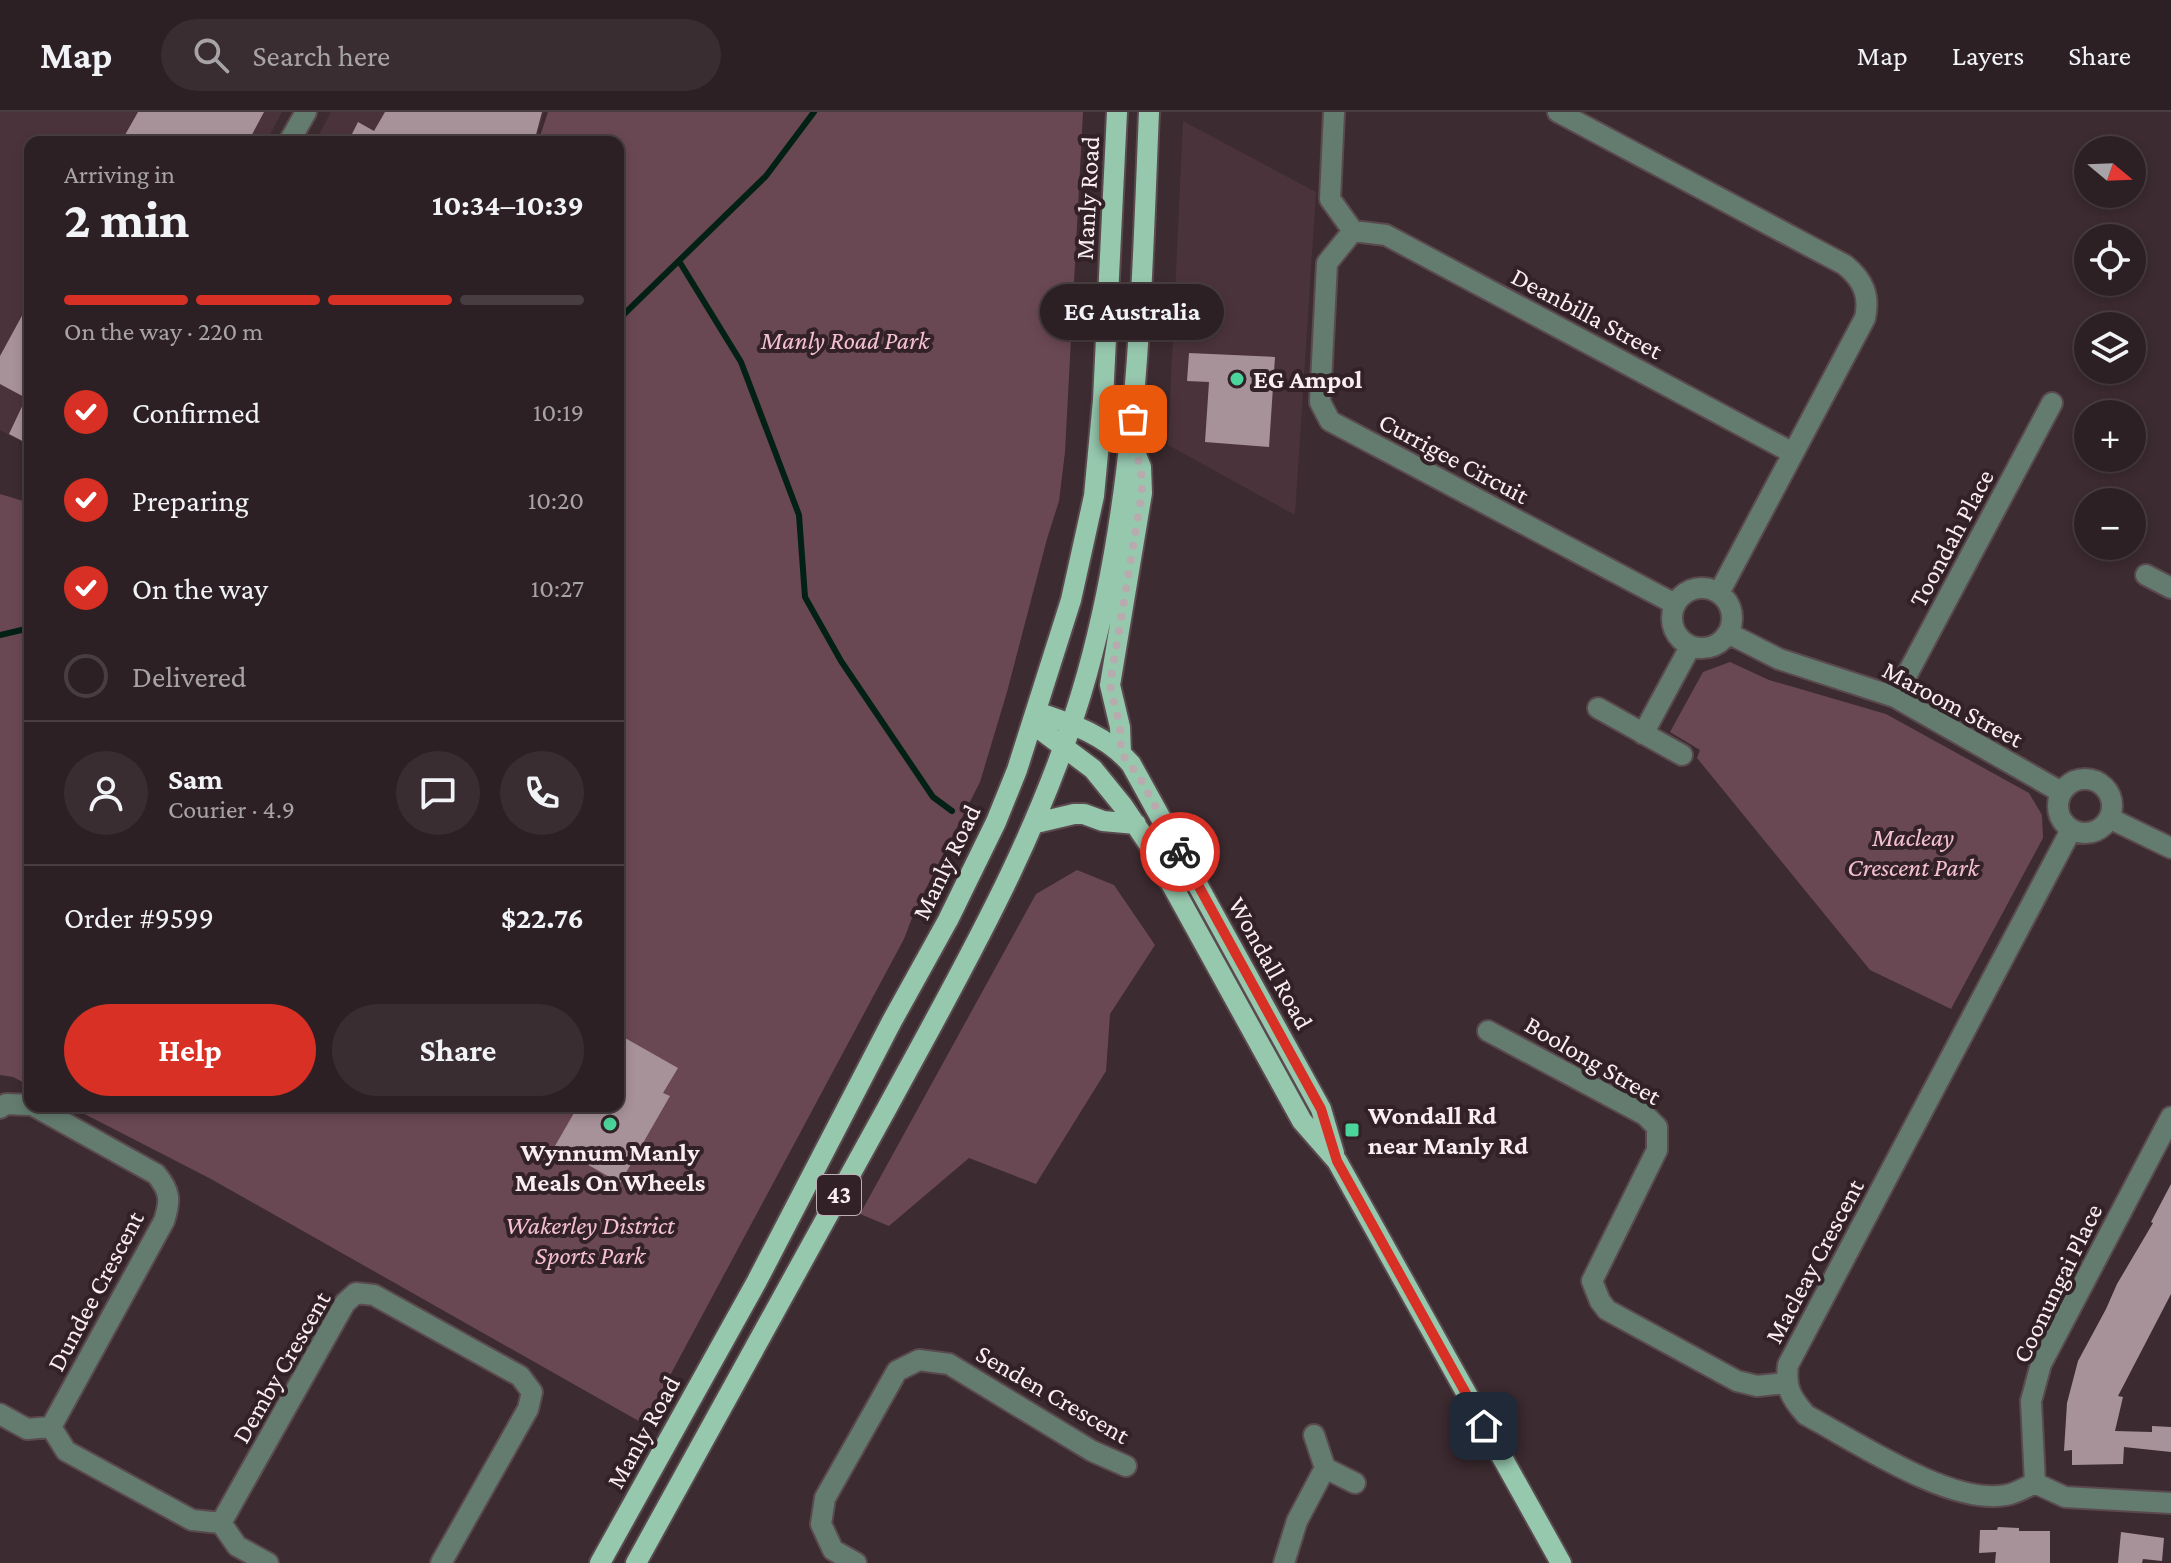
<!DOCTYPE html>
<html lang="en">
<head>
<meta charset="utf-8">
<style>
	body { margin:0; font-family:"Crimson Pro",serif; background:#392d31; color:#f1f3f6; height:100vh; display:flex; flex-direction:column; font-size:30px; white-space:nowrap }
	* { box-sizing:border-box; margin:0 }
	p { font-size:26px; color:#a7a3a6 }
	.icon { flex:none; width:44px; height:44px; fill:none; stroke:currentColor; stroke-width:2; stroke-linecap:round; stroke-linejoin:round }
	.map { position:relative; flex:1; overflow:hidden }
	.drawer { position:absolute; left:24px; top:24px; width:600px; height:976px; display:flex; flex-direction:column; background:#2d2024; border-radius:16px; box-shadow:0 4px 12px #0003,0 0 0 2px #483e41 }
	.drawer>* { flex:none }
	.needle { width:52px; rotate:109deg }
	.tools { position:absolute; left:2074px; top:24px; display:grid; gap:16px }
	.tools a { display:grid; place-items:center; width:72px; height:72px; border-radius:50%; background:#2d2024; box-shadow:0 4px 12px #0003,0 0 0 2px #483e41; font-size:40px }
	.pin { position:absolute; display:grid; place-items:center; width:68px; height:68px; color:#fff; margin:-34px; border-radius:16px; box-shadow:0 4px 12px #0006 }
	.courier { position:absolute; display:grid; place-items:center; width:80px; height:80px; margin:-40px; border:6px solid #d93025; border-radius:50%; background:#fff; color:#222; box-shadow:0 2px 10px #0007 }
	.bubble { position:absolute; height:56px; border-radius:28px; background:#2d2024; box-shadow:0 4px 12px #0003,0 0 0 2px #483e41; font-size:26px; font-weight:700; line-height:56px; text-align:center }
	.headline em { font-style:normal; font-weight:700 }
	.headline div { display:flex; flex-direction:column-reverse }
	.headline { display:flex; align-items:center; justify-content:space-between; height:136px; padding:0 40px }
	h1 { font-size:52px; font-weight:700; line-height:60px }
	.bar { display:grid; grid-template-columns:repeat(4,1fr); gap:12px 8px; align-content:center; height:96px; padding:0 40px }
	.bar i { height:10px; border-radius:6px; background:#483e41 }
	.bar .current { background:#d93025 }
	.bar p { grid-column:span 4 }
	.line { display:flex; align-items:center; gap:20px; padding:0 40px; border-top:2px solid #483e41 }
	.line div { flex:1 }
	.round { display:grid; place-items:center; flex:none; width:84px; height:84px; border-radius:42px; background:#392d31 }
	ol { padding:0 40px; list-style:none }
	li { display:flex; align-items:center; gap:24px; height:88px }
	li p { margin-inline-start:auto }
	li .icon { padding:8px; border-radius:50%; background:#d93025; color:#fff; stroke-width:4 }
	li:last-child { color:#a7a3a6 }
	li i { width:44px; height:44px; border:4px solid #483e41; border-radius:50% }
	.button { display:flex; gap:16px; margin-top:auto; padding:16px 40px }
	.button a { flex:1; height:92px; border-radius:48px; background:#d93025; color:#fff; font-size:32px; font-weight:700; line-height:92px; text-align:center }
	.button a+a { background:#392d31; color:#f1f3f6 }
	header { display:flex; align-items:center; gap:48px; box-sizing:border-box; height:112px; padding:0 40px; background:#2d2024; border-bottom:2px solid #483e41 }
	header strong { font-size:38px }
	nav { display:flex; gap:44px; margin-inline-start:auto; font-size:28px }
	.search { width:560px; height:72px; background:#392d31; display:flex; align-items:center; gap:20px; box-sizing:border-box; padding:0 28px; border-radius:44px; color:#a7a3a6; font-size:30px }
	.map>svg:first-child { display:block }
	.built { fill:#4b333b }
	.green { fill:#6a4853 }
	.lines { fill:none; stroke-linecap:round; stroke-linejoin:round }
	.stream { stroke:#022114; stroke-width:6 }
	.building { fill:#a89299 }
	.minor-casing { stroke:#5a4a4f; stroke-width:24 }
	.major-casing { stroke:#5a4a4f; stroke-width:24 }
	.minor { stroke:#647c70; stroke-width:20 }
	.major { stroke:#96c8ae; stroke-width:20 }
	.done { stroke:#b8aaae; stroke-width:8; stroke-dasharray:0 14.4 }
	.route { stroke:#d93025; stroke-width:10 }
	.poi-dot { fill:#4bd49b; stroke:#322126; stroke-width:3 }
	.labels { text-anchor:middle; stroke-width:8; stroke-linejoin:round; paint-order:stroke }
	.shield { fill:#322126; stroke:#beb0b5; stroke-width:2 }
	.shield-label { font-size:24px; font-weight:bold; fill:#faeef2 }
	.street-label { font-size:26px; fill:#faeef2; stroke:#322126 }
	.park-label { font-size:26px; font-style:italic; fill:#f5c0d1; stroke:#322126 }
	.poi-label { font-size:26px; font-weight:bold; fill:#faeef2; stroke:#322126; text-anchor:start }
</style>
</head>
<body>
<header>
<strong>Map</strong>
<div class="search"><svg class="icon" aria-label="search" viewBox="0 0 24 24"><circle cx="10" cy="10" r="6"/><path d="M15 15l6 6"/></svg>Search here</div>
<nav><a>Map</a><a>Layers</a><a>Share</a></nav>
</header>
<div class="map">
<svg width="2171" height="1451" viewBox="0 0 2171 1451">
	<rect width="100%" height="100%" fill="#3c2b30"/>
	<!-- built -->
	<path class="built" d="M0,0H282L266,30H30V334L0,318Z
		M331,0H544L535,30H315Z
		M1183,9L1316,80L1295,403L1168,333Z"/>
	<!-- green -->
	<path class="green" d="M548,0H1083L1065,340L1059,389L1047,427L1007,580L980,670L915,798L904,827L644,1312L211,1067L69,994H618V30H538Z
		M0,382L30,391V974L13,965L0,963Z
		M1730,550L1769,568L1886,602L2029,681L2042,703L2043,726L1951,897L1870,858L1697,646L1700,638L1670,620L1703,560Z
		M1077,758L1114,773L1155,833L1110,902L1106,959L1036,1072L969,1046L889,1114L860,1102L1036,782Z"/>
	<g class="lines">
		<!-- stream -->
		<path class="stream" d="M679,149L741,250L799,403L805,485L841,549L933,685L952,699
			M618,208L766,64L814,0
			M0,523L30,516"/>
	</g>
	<!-- building -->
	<path class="building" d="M138,0H264L248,30H121Z
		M385,0H542L534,30H348L358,10L374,19Z
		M30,189V333L9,322L26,286L0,272V244Z
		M1189,241L1275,245L1269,335L1205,330L1209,270L1187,269Z
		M618,922L678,956L663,981L670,984L620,1071L555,1034L578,994H618Z
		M2171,1072V1182L2118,1284L2123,1285L2115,1319L2152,1320V1314L2171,1315V1340L2124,1335L2123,1352L2072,1353V1338L2064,1339L2067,1291L2078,1249L2106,1197L2117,1172L2153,1111L2151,1110Z
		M1998,1415L2019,1416V1419H2050V1451H1995L1996,1440L1979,1441L1980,1418H1997Z
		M2121,1420L2164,1426L2162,1449L2143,1447L2142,1451H2118Z"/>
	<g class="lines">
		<defs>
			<path id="minor" d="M1334,0L1330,87L1353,119L1327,151L1320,290L1330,309L1675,492
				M1558,0L1845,153C1863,168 1870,183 1865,206L1719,481
				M289,30L306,0
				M1353,119L1386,123L1793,341
				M2146,463L2171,476
				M1672 506a30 30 0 1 1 60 0a30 30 0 1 1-60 0Z
				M1728,521L1779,547L1895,585L2061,680
				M1895,585L2052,291
				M1598,596L1682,643
				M1643,622L1690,535
				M2058 694a27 27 0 1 1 54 0a27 27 0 1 1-54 0Z
				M2109,706L2171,736
				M2071,718L1788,1253C1785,1276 1791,1286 1806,1303C1855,1329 1951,1394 2006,1383C2015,1382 2026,1375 2035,1371L2065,1385L2171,1391
				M1488,919L1645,1003L1657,1015V1038L1592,1169L1600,1189L1607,1198L1737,1269L1757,1274L1786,1271
				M34,994L156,1062C170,1079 171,1088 164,1109L51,1315
				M0,996L6,992L30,993
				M0,1302L27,1317L51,1315L66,1339L192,1408L221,1411L237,1434L268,1451
				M1325,1356L1355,1371
				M2035,1371L2031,1289L2041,1252L2171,1005
				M221,1411L345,1191L356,1181L374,1183L520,1264L532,1280L528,1297L441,1451
				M856,1451L833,1438L821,1412L825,1386L897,1259L919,1248L949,1252L1092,1339L1126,1354
				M1284,1451L1297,1409L1325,1356L1314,1323"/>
			<path id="major" d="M1037,600C1072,612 1106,623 1131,652L1321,997L1334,1041
				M1033,612L1093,657L1123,694L1152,737L1302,1009L1337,1049L1561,1451
				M1121,641L1120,615L1110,573L1142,381L1141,355L1132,333
				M1036,711L1074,702H1084L1103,709L1136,712
				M600,1451L757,1169L892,909L948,808L996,710L1017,658L1071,488L1094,384L1103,288L1117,0
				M636,1451C720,1300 803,1148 887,996C964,854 1043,719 1087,562C1138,379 1141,188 1149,0"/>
		</defs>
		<!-- minor casing -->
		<use href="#minor" class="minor-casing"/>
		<!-- major casing -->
		<use href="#major" class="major-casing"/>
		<!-- minor -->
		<use href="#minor" class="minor"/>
		<!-- major -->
		<use href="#major" class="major"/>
	</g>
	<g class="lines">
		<!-- done -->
		<path class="done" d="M1133,307L1131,330L1141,355L1142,381L1110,573L1120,615L1121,641L1140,666L1180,740"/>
		<!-- route -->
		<path class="route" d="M1180,740L1321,997L1337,1049L1484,1314"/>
	</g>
	<!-- markers -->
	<g class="poi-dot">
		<circle cx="1237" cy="267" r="8"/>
		<circle cx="610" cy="1012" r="8"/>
		<rect x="1344" y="1010" width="16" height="16" rx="4"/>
	</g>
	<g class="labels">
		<!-- shield labels -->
		<rect class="shield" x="817" y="1063" width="44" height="40" rx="6"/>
		<g class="shield-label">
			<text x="839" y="1091">43</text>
		</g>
		<!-- street labels -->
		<g class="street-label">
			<text transform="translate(1087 86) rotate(-87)" y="9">Manly Road</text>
			<text transform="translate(1587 201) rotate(28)" y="9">Deanbilla Street</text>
			<text transform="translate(1454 346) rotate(28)" y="9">Currigee Circuit</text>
			<text transform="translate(1951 426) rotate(-62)" y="9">Toondah Place</text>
			<text transform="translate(1953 592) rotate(28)" y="9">Maroom Street</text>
			<text transform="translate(946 750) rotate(-64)" y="9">Manly Road</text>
			<text transform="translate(1271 851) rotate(61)" y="9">Wondall Road</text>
			<text transform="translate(1593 948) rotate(30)" y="9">Boolong Street</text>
			<text transform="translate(1814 1149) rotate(-62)" y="9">Macleay Crescent</text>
			<text transform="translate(2057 1171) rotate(-64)" y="9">Coonungai Place</text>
			<text transform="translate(95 1179) rotate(-62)" y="9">Dundee Crescent</text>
			<text transform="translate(281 1255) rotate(-60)" y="9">Demby Crescent</text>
			<text transform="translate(1053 1282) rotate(30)" y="9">Senden Crescent</text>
			<text transform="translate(643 1320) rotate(-61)" y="9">Manly Road</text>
		</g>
		<!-- park labels -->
		<g class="park-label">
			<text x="845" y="237">Manly Road Park</text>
			<text x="1913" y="734">Macleay<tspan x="1913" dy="30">Crescent Park</tspan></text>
			<text x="590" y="1122">Wakerley District<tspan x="590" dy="30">Sports Park</tspan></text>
		</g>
		<!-- poi labels -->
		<g class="poi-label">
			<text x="1253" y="276">EG Ampol</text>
			<text x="1368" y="1012">Wondall Rd<tspan x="1368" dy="30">near Manly Rd</tspan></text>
			<text x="610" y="1049" text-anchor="middle">Wynnum Manly<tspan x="610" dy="30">Meals On Wheels</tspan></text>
		</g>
	</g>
</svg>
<div class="tools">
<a><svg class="needle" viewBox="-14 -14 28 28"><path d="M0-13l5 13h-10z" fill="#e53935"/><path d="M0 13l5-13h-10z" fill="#a7a3a6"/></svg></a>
<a><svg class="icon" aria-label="locate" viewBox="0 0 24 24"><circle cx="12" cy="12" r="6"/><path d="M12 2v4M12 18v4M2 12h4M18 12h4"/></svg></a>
<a><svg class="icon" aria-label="layers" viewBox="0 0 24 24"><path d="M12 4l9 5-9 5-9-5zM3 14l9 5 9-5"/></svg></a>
<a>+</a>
<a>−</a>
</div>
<div class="pin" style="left:1133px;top:307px;background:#ea580c"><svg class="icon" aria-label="bag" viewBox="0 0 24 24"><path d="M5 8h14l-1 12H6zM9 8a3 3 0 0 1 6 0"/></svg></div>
<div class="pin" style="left:1484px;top:1314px;background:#1f2937"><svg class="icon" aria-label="home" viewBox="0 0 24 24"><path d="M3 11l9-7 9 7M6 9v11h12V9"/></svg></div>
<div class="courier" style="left:1180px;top:740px"><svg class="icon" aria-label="bike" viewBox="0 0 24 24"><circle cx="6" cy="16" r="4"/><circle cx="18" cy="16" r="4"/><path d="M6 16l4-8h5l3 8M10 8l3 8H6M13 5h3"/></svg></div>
<div class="bubble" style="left:1040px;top:172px;width:184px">EG Australia</div>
<section class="drawer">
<div class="headline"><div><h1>2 min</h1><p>Arriving in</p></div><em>10:34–10:39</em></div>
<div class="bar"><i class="current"></i><i class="current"></i><i class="current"></i><i></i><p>On the way · 220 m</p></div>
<ol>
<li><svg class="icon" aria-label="check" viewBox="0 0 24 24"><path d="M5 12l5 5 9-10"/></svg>Confirmed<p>10:19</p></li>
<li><svg class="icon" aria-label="check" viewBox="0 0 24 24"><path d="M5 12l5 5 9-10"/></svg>Preparing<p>10:20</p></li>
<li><svg class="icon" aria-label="check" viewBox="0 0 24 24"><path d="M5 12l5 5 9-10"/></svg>On the way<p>10:27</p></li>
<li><i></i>Delivered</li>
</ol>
<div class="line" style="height:144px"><a class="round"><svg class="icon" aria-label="person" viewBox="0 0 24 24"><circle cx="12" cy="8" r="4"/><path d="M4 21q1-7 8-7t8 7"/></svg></a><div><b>Sam</b><p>Courier · 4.9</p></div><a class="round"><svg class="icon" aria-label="chat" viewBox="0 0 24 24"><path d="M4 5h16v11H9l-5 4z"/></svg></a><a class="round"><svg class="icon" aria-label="phone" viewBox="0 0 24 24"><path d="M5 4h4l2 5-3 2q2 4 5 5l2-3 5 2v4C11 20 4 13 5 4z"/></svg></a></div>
<div class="line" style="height:104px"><div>Order #9599</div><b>$22.76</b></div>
<div class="button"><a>Help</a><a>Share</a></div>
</section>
</div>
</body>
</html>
